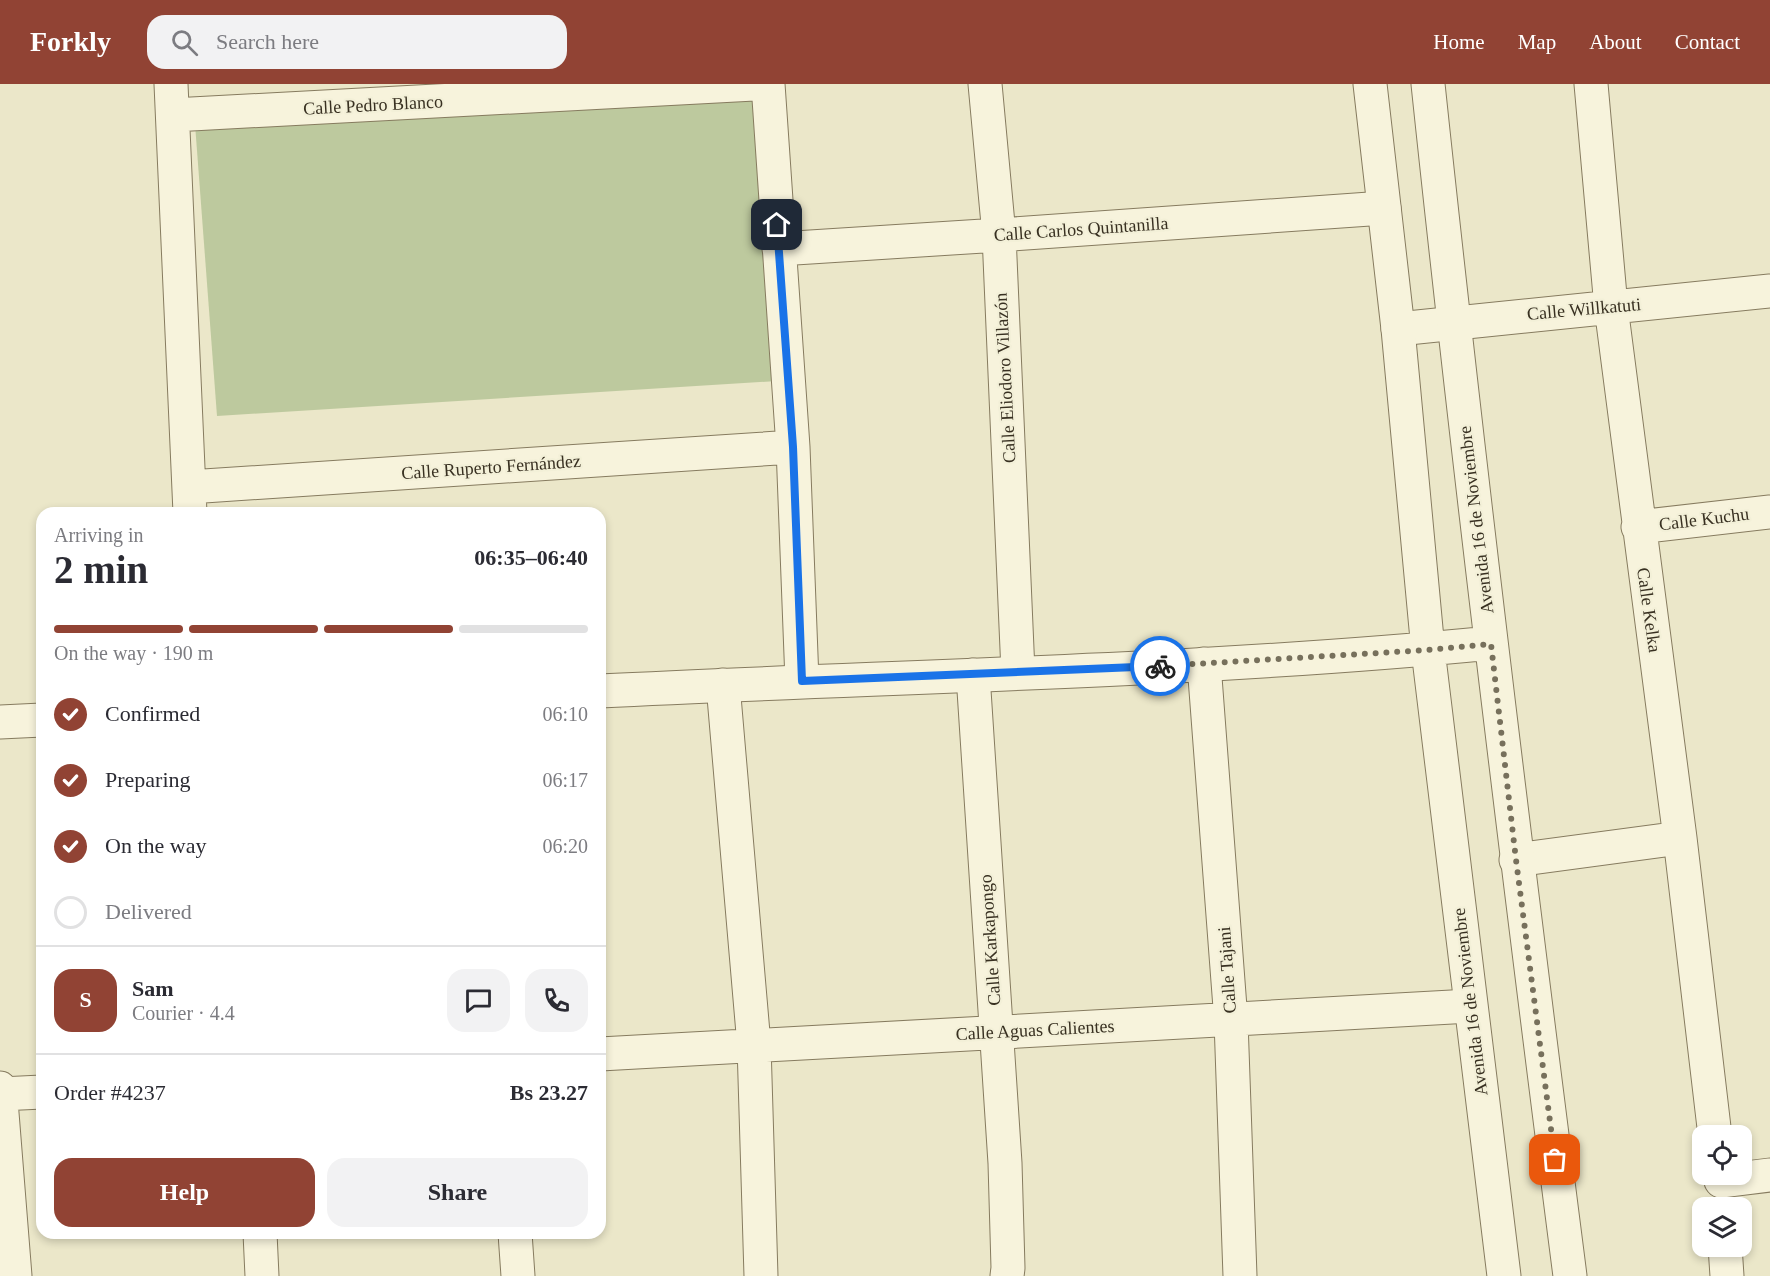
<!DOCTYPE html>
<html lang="en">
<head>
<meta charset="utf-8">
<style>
	body { margin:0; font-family:Georgia,serif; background:#f2f2f3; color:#2b2b33; height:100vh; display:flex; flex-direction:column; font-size:22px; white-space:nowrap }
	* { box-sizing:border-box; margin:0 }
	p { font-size:20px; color:#7c7c81 }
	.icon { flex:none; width:33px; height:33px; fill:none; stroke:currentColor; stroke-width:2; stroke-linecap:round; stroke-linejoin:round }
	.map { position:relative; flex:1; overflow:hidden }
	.details { position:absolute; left:36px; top:423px; width:570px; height:732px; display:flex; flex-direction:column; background:#fff; border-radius:18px; box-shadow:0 3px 9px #0003 }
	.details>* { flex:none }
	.buttons { position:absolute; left:1692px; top:1041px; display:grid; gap:12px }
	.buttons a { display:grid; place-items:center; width:60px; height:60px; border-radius:12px; background:#fff; box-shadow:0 3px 9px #0003; font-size:30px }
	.pin { position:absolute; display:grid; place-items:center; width:51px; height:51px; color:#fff; margin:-26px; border-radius:12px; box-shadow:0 3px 9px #0006 }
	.courier { position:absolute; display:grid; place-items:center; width:60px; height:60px; margin:-30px; border:4px solid #1a73e8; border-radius:50%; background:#fff; color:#222; box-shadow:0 2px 8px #0007 }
	.overview em { font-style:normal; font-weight:600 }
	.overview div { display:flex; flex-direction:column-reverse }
	.overview { display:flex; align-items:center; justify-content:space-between; height:102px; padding:0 18px }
	h1 { font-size:39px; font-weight:600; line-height:45px }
	.bar { display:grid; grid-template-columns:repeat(4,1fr); gap:9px 6px; align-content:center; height:72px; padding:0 18px }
	.bar i { height:8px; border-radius:4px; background:#e1e1e2 }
	.bar .active { background:#914334 }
	.bar p { grid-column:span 4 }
	.line { display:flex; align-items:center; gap:15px; padding:0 18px; border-top:2px solid #e1e1e2 }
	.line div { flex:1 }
	.round { display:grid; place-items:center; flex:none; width:63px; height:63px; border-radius:18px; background:#f2f2f3 }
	ol { padding:0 18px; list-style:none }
	li { display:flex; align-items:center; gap:18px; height:66px }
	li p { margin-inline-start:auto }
	li .icon { padding:6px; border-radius:50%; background:#914334; color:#fff; stroke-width:4 }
	li:last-child { color:#7c7c81 }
	li i { width:33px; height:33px; border:3px solid #e1e1e2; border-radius:50% }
	.button { display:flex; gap:12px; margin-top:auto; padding:12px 18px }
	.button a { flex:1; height:69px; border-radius:18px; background:#914334; color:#fff; font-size:24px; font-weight:600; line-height:69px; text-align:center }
	.button a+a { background:#f2f2f3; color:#2b2b33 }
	header { display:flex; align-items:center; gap:36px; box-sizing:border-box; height:84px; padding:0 30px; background:#914334; color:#fff }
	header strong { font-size:28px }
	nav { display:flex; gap:33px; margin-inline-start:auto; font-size:21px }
	.search { width:420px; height:54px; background:#f2f2f3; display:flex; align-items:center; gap:15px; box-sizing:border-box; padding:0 21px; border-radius:18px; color:#7c7c81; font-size:22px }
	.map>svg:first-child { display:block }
	.green { fill:#bdc99e }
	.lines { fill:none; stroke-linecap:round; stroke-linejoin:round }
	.minor-casing { stroke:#867b5f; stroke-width:35 }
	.tertiary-casing { stroke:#867b5f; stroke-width:35 }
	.minor { stroke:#f7f3dc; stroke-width:33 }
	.tertiary { stroke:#f7f3dc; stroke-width:33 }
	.done { stroke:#77705c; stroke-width:6; stroke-dasharray:0 10.8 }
	.route { stroke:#1a73e8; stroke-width:8 }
	.labels { text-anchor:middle; stroke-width:4.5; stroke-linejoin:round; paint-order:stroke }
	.street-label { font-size:18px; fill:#383021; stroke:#f3f0d8 }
</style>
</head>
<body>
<header>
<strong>Forkly</strong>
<div class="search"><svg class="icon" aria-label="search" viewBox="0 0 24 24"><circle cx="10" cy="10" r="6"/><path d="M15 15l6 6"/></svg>Search here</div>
<nav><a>Home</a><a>Map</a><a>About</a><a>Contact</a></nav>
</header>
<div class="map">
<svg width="1770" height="1192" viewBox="0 0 1770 1192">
	<rect width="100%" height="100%" fill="#ebe7c9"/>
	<!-- green -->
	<path class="green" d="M762,0L777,297L217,332L195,40Z"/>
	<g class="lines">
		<defs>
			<path id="minor" d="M171,0L190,429
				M768,0L793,363L802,597
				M985,0L999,151L1018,588
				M1591,0L1611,223L1680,754L1715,1052
				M173,31L754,0
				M779,165L999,151L1384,124
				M1398,245L1770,207
				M189,403L793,363
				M1638,443L1770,428
				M1204,580L1231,937L1240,1192
				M973,591L1005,1079L1008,1184L1007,1192
				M723,601L754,961L761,1192
				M1516,776L1680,754
				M600,970C890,953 1180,940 1470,922
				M0,1004L15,1192
				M0,1010L42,1008
				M1721,1097L1770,1091
				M260,1149L262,1192
				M515,1149L518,1192
				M1725,1162L1727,1192"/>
			<path id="tertiary" d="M1370,0L1398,245L1428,566L1504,1192
				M1428,0C1470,398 1519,795 1570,1192
				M600,607C897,592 1195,588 1491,559
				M0,638L42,636"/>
		</defs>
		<!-- minor casing -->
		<use href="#minor" class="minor-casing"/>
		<!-- tertiary casing -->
		<use href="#tertiary" class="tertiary-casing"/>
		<!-- minor -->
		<use href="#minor" class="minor"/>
		<!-- tertiary -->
		<use href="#tertiary" class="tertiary"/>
	</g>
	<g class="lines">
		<!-- done -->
		<path class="done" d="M1160,582L1428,566L1491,560L1516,776L1555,1076"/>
		<!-- route -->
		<path class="route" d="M777,141L793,363L802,597L1160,582"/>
	</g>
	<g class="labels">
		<!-- street labels -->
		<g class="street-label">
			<text transform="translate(373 21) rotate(-3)" y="6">Calle Pedro Blanco</text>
			<text transform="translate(1081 145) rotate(-4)" y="6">Calle Carlos Quintanilla</text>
			<text transform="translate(1584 225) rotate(-5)" y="6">Calle Willkatuti</text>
			<text transform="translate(1005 294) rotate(-93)" y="6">Calle Eliodoro Villazón</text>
			<text transform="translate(491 383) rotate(-4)" y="6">Calle Ruperto Fernández</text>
			<text transform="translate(1704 435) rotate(-7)" y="6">Calle Kuchu</text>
			<text transform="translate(1476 436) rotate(-97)" y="6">Avenida 16 de Noviembre</text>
			<text transform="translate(1649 526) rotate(82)" y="6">Calle Kelka</text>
			<text transform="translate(990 856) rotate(-94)" y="6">Calle Karkapongo</text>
			<text transform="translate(1227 886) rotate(-94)" y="6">Calle Tajani</text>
			<text transform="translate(1470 918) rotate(-97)" y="6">Avenida 16 de Noviembre</text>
			<text transform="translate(1035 946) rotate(-3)" y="6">Calle Aguas Calientes</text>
		</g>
	</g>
</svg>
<div class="buttons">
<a><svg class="icon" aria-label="locate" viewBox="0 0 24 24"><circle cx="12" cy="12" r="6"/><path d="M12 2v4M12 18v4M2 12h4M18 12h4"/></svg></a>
<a><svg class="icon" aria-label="layers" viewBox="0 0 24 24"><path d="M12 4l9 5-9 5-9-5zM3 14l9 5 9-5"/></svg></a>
</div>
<div class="pin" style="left:1555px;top:1076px;background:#ea580c"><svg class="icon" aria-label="bag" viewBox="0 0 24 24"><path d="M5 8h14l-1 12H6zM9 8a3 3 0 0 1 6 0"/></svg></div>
<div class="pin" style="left:777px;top:141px;background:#1f2937"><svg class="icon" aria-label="home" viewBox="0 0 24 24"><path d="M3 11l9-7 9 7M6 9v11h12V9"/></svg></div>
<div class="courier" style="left:1160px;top:582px"><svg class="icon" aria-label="bike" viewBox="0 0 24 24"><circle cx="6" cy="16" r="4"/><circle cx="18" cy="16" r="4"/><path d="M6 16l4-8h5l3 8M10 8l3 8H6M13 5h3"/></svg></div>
<section class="details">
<div class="overview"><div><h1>2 min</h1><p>Arriving in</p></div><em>06:35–06:40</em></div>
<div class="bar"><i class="active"></i><i class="active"></i><i class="active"></i><i></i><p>On the way · 190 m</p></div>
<ol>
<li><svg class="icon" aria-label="check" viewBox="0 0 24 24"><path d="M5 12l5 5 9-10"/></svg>Confirmed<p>06:10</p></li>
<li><svg class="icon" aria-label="check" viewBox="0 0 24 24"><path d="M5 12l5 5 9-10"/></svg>Preparing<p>06:17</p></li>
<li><svg class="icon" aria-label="check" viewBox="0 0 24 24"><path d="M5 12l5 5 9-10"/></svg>On the way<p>06:20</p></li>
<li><i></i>Delivered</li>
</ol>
<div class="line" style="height:108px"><b class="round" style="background:#914334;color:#fff">S</b><div><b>Sam</b><p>Courier · 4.4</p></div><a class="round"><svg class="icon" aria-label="chat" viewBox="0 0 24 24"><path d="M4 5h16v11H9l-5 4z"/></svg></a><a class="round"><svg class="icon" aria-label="phone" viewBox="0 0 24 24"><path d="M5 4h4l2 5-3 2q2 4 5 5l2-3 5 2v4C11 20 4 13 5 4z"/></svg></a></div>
<div class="line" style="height:78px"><div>Order #4237</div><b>Bs 23.27</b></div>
<div class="button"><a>Help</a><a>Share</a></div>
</section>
</div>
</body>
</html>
